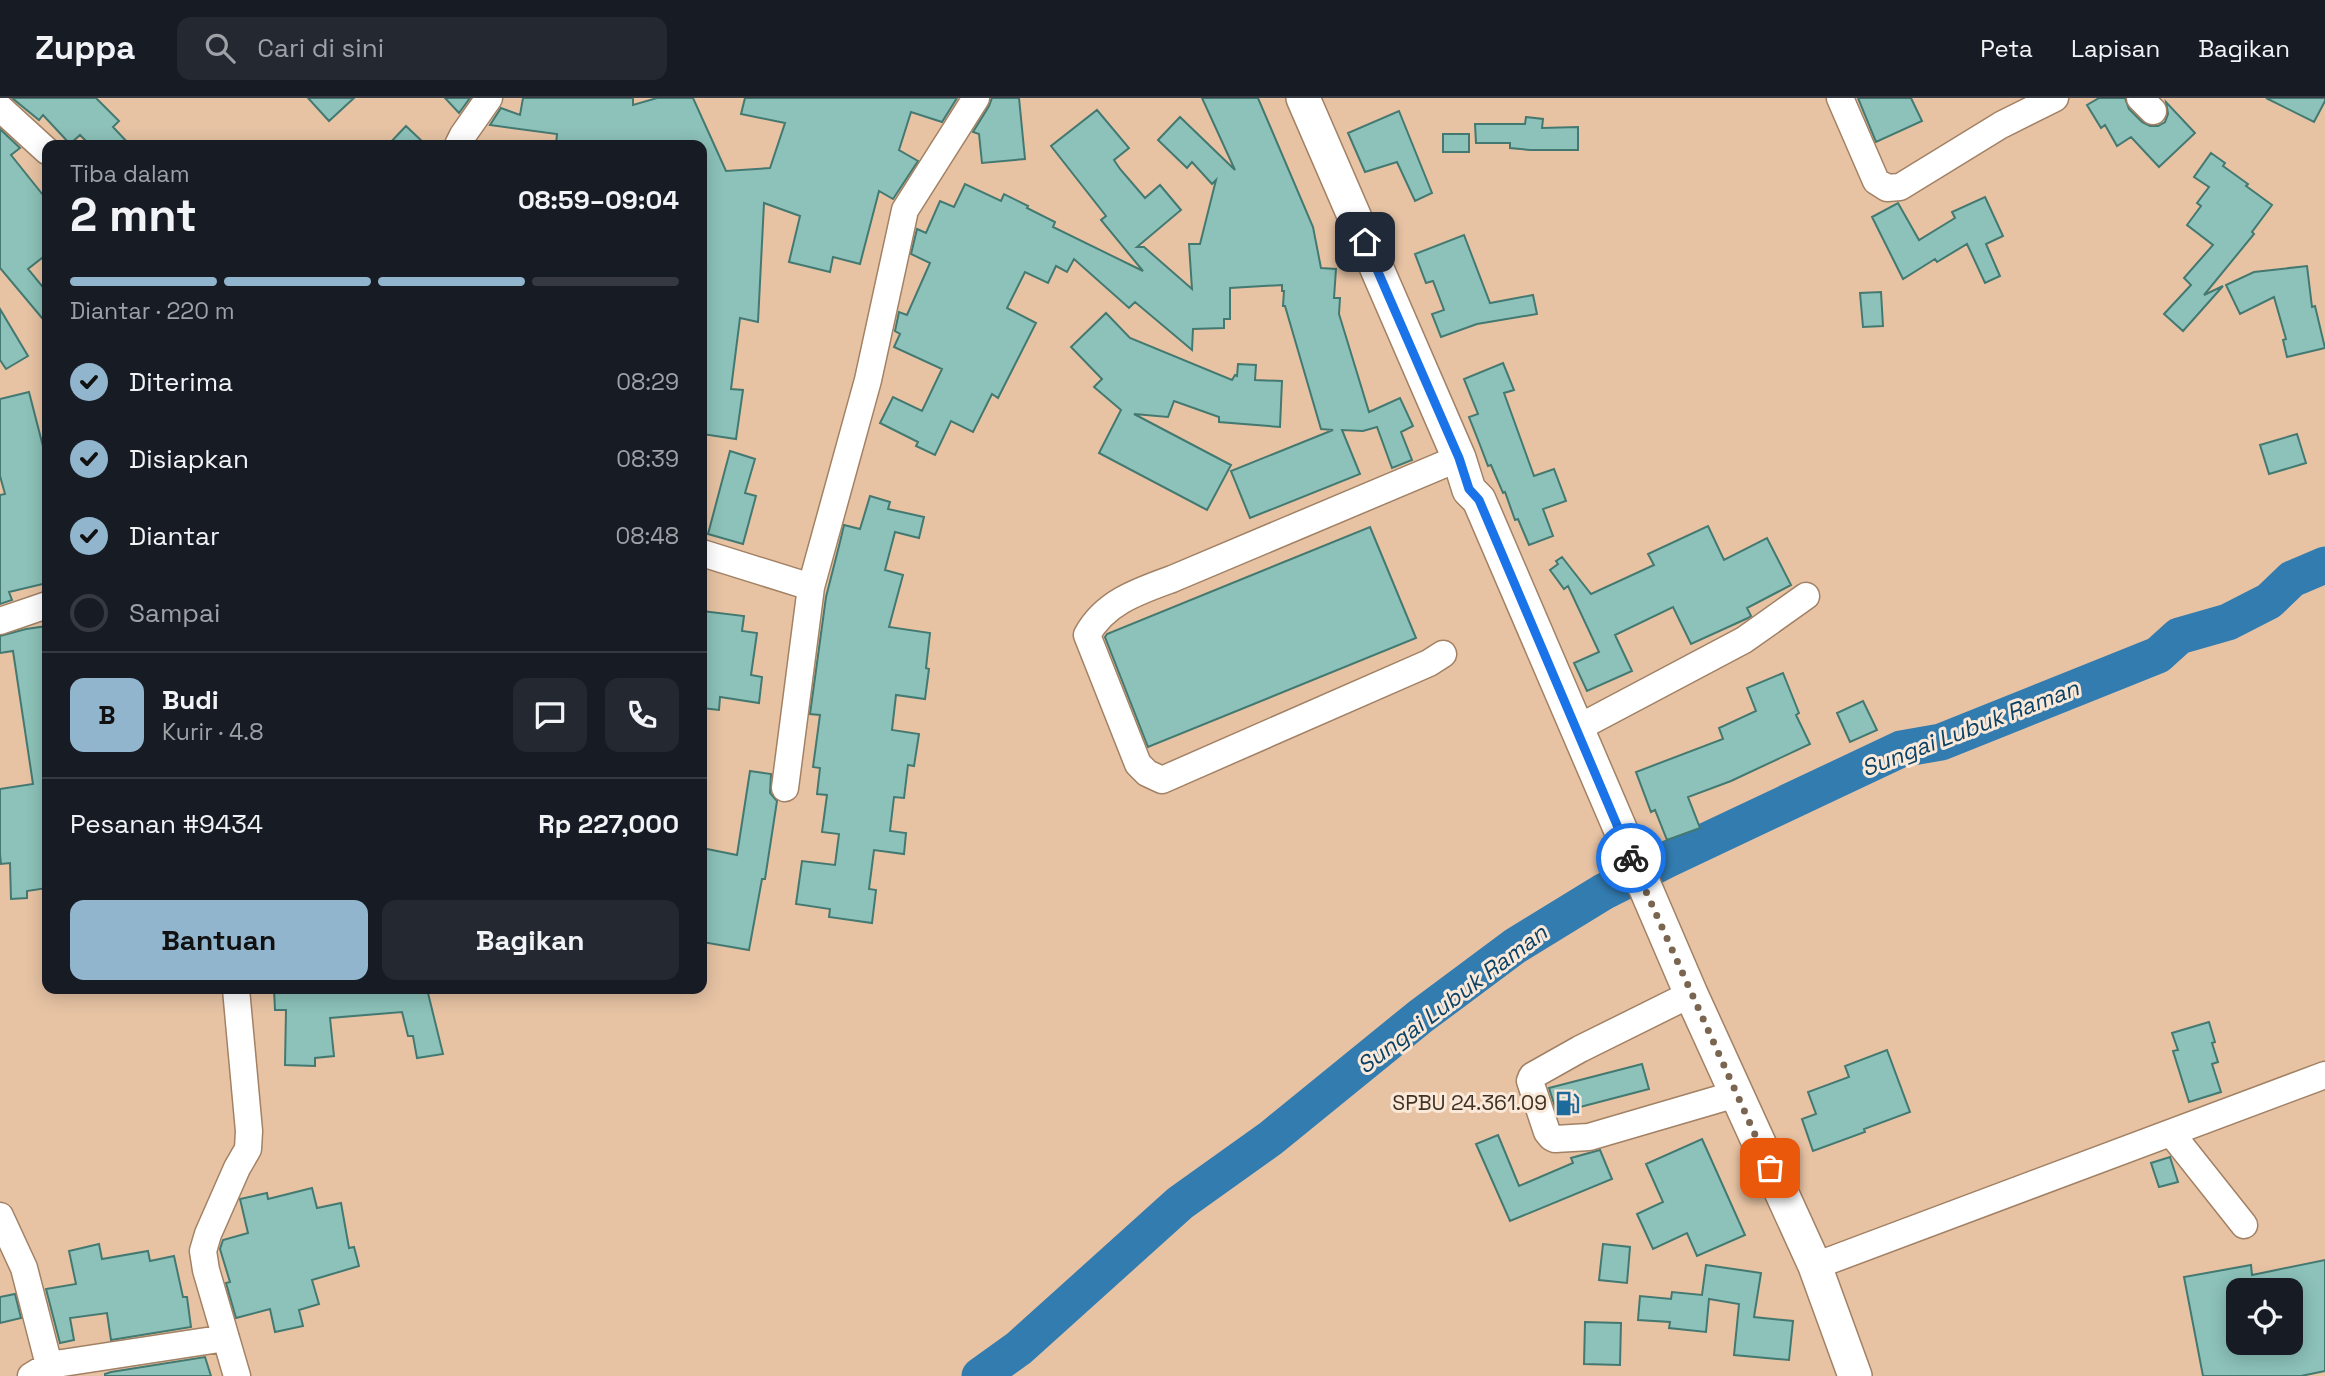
<!DOCTYPE html>
<html lang="id">
<head>
<meta charset="utf-8">
<style>
	body { margin:0; font-family:"Space Grotesk",sans-serif; background:#242831; color:#f1f3f6; height:100vh; display:flex; flex-direction:column; font-size:26px; white-space:nowrap }
	* { box-sizing:border-box; margin:0 }
	p { font-size:23px; color:#9ea1a6 }
	.icon { flex:none; width:38px; height:38px; fill:none; stroke:currentColor; stroke-width:2; stroke-linecap:round; stroke-linejoin:round }
	.map { position:relative; flex:1; overflow:hidden }
	.panel { position:absolute; left:42px; top:42px; width:665px; height:854px; display:flex; flex-direction:column; background:#171b24; border-radius:14px; box-shadow:0 4px 18px #0003 }
	.panel>* { flex:none }
	.controls { position:absolute; left:2226px; top:1180px; display:grid; gap:14px }
	.controls a { display:grid; place-items:center; width:77px; height:77px; border-radius:14px; background:#171b24; box-shadow:0 4px 18px #0003; font-size:35px }
	.pin { position:absolute; display:grid; place-items:center; width:60px; height:60px; color:#fff; margin:-30px; border-radius:14px; box-shadow:0 4px 10px #0006 }
	.courier { position:absolute; display:grid; place-items:center; width:70px; height:70px; margin:-35px; border:5px solid #1a73e8; border-radius:50%; background:#fff; color:#222; box-shadow:0 2px 9px #0007 }
	.summary em { font-style:normal; font-weight:600 }
	.summary div { display:flex; flex-direction:column-reverse }
	.summary { display:flex; align-items:center; justify-content:space-between; height:119px; padding:0 28px }
	h1 { font-size:46px; font-weight:600; line-height:52px }
	.bar { display:grid; grid-template-columns:repeat(4,1fr); gap:10px 7px; align-content:center; height:84px; padding:0 28px }
	.bar i { height:9px; border-radius:5px; background:#363941 }
	.bar .current { background:#92b5ce }
	.bar p { grid-column:span 4 }
	.line { display:flex; align-items:center; gap:18px; padding:0 28px; border-top:2px solid #363941 }
	.line div { flex:1 }
	.round { display:grid; place-items:center; flex:none; width:74px; height:74px; border-radius:14px; background:#242831 }
	ol { padding:0 28px; list-style:none }
	li { display:flex; align-items:center; gap:21px; height:77px }
	li p { margin-inline-start:auto }
	li .icon { padding:7px; border-radius:50%; background:#92b5ce; color:#111; stroke-width:4 }
	li:last-child { color:#9ea1a6 }
	li i { width:38px; height:38px; border:4px solid #363941; border-radius:50% }
	.button { display:flex; gap:14px; margin-top:auto; padding:14px 28px }
	.button a { flex:1; height:80px; border-radius:14px; background:#92b5ce; color:#111; font-size:28px; font-weight:600; line-height:80px; text-align:center }
	.button a+a { background:#242831; color:#f1f3f6 }
	header { display:flex; align-items:center; gap:42px; box-sizing:border-box; height:98px; padding:0 35px; background:#171b24; border-bottom:2px solid #363941 }
	header strong { font-size:33px }
	nav { display:flex; gap:38px; margin-inline-start:auto; font-size:24px }
	.search { width:490px; height:63px; background:#242831; display:flex; align-items:center; gap:18px; box-sizing:border-box; padding:0 24px; border-radius:14px; color:#9ea1a6; font-size:26px }
	.map>svg:first-child { display:block }
	.lines { fill:none; stroke-linecap:round; stroke-linejoin:round }
	.river { stroke:#337cb0; stroke-width:37 }
	.building { fill:#8cc2b9; stroke:#447971; stroke-width:2; fill-rule:evenodd }
	.minor-casing { stroke:#a28164; stroke-width:29 }
	.major-casing { stroke:#a28164; stroke-width:36 }
	.minor { stroke:#fff; stroke-width:26 }
	.major { stroke:#fff; stroke-width:33 }
	.done { stroke:#7a6551; stroke-width:7; stroke-dasharray:0 12.6 }
	.route { stroke:#1a73e8; stroke-width:9 }
	.labels { text-anchor:middle; stroke-width:6; stroke-linejoin:round; paint-order:stroke }
	.poi-label { font-size:21px; fill:#403225; stroke:#fae8d8; text-anchor:end }
	.water-label { font-size:23px; font-style:italic; fill:#094266; stroke:#fae8d8 }
</style>
</head>
<body>
<header>
<strong>Zuppa</strong>
<div class="search"><svg class="icon" aria-label="search" viewBox="0 0 24 24"><circle cx="10" cy="10" r="6"/><path d="M15 15l6 6"/></svg>Cari di sini</div>
<nav><a>Peta</a><a>Lapisan</a><a>Bagikan</a></nav>
</header>
<div class="map">
<svg width="2325" height="1278" viewBox="0 0 2325 1278">
	<rect width="100%" height="100%" fill="#e7c3a4"/>
	<g class="lines">
		<!-- river -->
		<path class="river" d="M980,1278L1019,1250L1180,1105L1271,1040L1421,918L1515,848L1603,794L1668,761L1901,651L1941,644L2158,557L2179,538L2228,524L2269,503L2292,481L2325,467"/>
	</g>
	<!-- building -->
	<path class="building" d="M12,0H96L119,23L113,29L130,47H90L80,37L70,46L43,17L39,22Z
		M308,0H354L329,23Z
		M445,0H470L459,15Z
		M523,0H633V7L657,0H693L726,73L770,70L785,25L741,16L745,0H957L942,24L911,14L899,52L918,63L893,101L879,93L860,166L833,159L830,174L789,164L800,118L764,105L758,224L740,220L731,291L743,292L736,341L702,336V238L704,225L702,224V194L706,170H702V47H556L557,36L490,27L501,10L520,17Z
		M992,0H1019L1025,61L982,65L979,36L973,34L989,8Z
		M1202,0H1258L1313,129L1321,170L1336,171L1334,200H1340L1339,216L1369,314L1400,300L1413,328L1401,334L1412,362L1392,370L1377,329L1363,333L1342,332L1360,376L1250,420L1231,373L1333,332L1321,331L1285,208H1283L1284,193H1282V187L1230,190V221H1224V230L1193,231L1192,252L1135,204L1129,210L1074,161L1067,174L1056,168L1048,185L1025,174L1007,210L1036,225L998,300L992,296L973,334L951,323L935,357L916,348L918,344L880,325L893,299L922,313L942,271L894,249L900,236L895,233L899,214L907,217L930,165L911,156L917,131L926,135L940,103L954,109L965,86L1001,103L1004,96L1028,108L1027,110L1055,124L1053,129L1143,173L1101,122L1106,118L1051,48L1097,12L1129,50L1114,62L1120,71L1145,100L1160,87L1181,112L1137,149H1144L1192,191L1189,146H1200L1216,82L1212,86L1192,64L1187,70L1158,42L1180,19L1235,72Z
		M1858,0H1911L1922,23L1876,44Z
		M2099,0H2125L2129,11L2142,24L2150,28H2158L2165,24L2168,16L2166,4L2195,35L2159,69L2131,39L2117,48L2105,27L2101,30L2087,7Z
		M2266,0H2325V3L2314,24Z
		M1399,13L1432,95L1415,103L1397,64L1365,74L1348,35Z
		M1526,19L1543,21L1542,30L1578,29V52H1530L1510,50V45H1476L1475,26H1525Z
		M406,28L426,47H388Z
		M0,31L20,50L11,57L47,102V156L28,171L47,194V226L0,170Z
		M1443,36H1469V54H1443Z
		M2211,55L2225,65L2223,68L2248,86L2246,88L2272,107L2252,134L2254,136L2204,197L2223,188L2183,233L2164,216L2191,187L2184,180L2213,147L2187,127L2201,108L2197,105L2209,89L2194,79Z
		M1985,99L2003,138L1986,146L2000,178L1985,185L1967,146L1937,164L1935,161L1903,181L1872,119L1898,105L1919,142L1955,120L1952,114Z
		M1464,137L1490,205L1533,197L1537,216L1477,226L1441,239L1432,216L1444,212L1433,183L1426,185L1415,156Z
		M2307,168L2312,209L2315,208L2325,250L2287,259L2283,242L2286,241L2274,199L2240,216L2226,187L2254,174Z
		M1881,194L1883,228L1863,229L1860,195Z
		M0,211L28,258L6,271L0,262Z
		M1106,215L1130,240L1232,282L1235,277L1237,278L1238,266L1256,267L1255,282L1282,283L1280,329L1219,324V319L1174,303L1168,319L1134,316L1231,367L1207,412L1099,355L1121,312L1094,289L1102,281L1071,249Z
		M1503,265L1514,292L1504,295L1534,378L1554,371L1566,403L1543,411L1553,438L1529,447L1518,421L1515,422L1505,394L1503,395L1491,367L1488,368L1480,347L1469,319L1478,316L1464,281Z
		M29,294L47,364V485L9,494L12,502L0,506V397L5,396L0,378V301Z
		M2297,336L2306,365L2269,376L2260,347Z
		M730,353L755,361L745,395L756,398L743,446L708,436Z
		M870,398L890,404L888,411L924,419L919,440L895,434L885,472L903,477L889,529L930,535L926,570L929,571L925,601L896,597L892,632L919,636L914,668L908,667L904,700L894,699L890,733L906,735L904,756L874,752L869,791L876,792L872,825L829,819L830,811L796,806L802,763L835,767L839,736L822,734L827,697L817,696L820,670L813,669L820,617L810,616L826,499L840,444L844,427L860,431Z
		M1708,428L1724,462L1767,440L1791,487L1747,510L1751,518L1748,520L1691,546L1673,509L1615,537L1632,573L1587,593L1574,565L1599,554L1568,488L1564,491L1550,472L1558,466L1556,463L1562,459L1591,496L1654,467L1648,456Z
		M1370,429L1416,540L1148,649L1105,539L1107,536Z
		M702,513L744,518L742,533L757,535L751,577L762,579L759,605L720,599L719,612L702,610Z
		M47,528V790L27,793V800L11,801L10,765L1,766L0,756V691L33,686L13,553L0,555V538L26,531Z
		M1783,575L1799,615L1796,617L1810,646L1731,683L1688,699L1700,730L1667,742L1655,712L1651,714L1636,674L1723,641L1719,630L1756,613L1747,590Z
		M1863,603L1877,632L1850,644L1837,615Z
		M750,673L771,676L770,695L777,703L765,781H762L749,852L702,844V750L737,757Z
		M274,891H427L443,956L417,960L413,938H408L402,914L330,920L334,958L315,960V968L285,967L286,912H275Z
		M2209,924L2215,944L2212,945L2218,964L2212,966L2221,994L2189,1004L2173,953L2178,952L2172,935Z
		M1887,952L1910,1014L1864,1031L1865,1034L1813,1053L1802,1021L1816,1016L1808,994L1849,979L1845,968Z
		M1642,966L1649,991L1557,1015L1549,990Z
		M1498,1037L1519,1088L1573,1065L1571,1060L1600,1052L1612,1081L1510,1123L1476,1046Z
		M1702,1041L1745,1137L1697,1158L1687,1135L1653,1151L1637,1116L1663,1104L1646,1066Z
		M2170,1059L2178,1084L2159,1089L2151,1065Z
		M312,1090L317,1110L341,1105L349,1150L354,1149L359,1168L312,1182L319,1206L299,1212L303,1228L275,1234L270,1211L236,1220L226,1185L230,1184L220,1151L223,1142L248,1135L240,1101L267,1095L268,1101Z
		M99,1146L102,1161L148,1153L150,1163L174,1158L183,1199H187L191,1229L111,1242L107,1215L70,1220L74,1242L60,1245L46,1191L76,1186L69,1153Z
		M1603,1146L1630,1149L1627,1185L1599,1182Z
		M2325,1162V1273L2301,1278H2203L2184,1179L2251,1167L2252,1177ZM2238,1192H2291V1244H2238Z
		M1706,1167L1761,1175L1754,1219L1793,1223L1789,1262L1734,1257L1739,1206L1709,1201L1706,1234L1669,1230L1670,1224L1638,1222L1640,1198L1671,1201L1672,1194L1702,1197Z
		M15,1196L21,1220L0,1225V1199Z
		M1585,1224L1621,1225L1620,1267L1584,1266Z
		M205,1259L211,1278H105V1276L111,1274Z"/>
	<g class="lines">
		<defs>
			<path id="minor" d="M1840,0L1876,83L1887,90L1900,89L2001,27L2055,0
				M2140,0L2153,13
				M0,10L47,53
				M458,47L463,37L489,0
				M702,455L811,489
				M0,523L47,507
				M1443,556L1429,565L1162,682L1147,675L1138,666L1087,537C1105,504 1139,493 1172,481L1459,360
				M1576,631L1744,542L1806,498
				M785,690L811,489L868,282L905,112L976,0
				M236,891L249,1033L248,1051L237,1070L208,1136L203,1153L206,1172L237,1278
				M1691,896L1580,951L1532,978L1530,983L1547,1034L1551,1039L1555,1041L1589,1039L1736,996
				M2171,1035L2244,1127
				M0,1118L24,1170L49,1267
				M1815,1168L2325,977
				M31,1278L49,1267L226,1240"/>
			<path id="major" d="M1303,0L1459,360L1469,392L1479,402L1691,896L1815,1168L1855,1278"/>
		</defs>
		<!-- minor casing -->
		<use href="#minor" class="minor-casing"/>
		<!-- major casing -->
		<use href="#major" class="major-casing"/>
		<!-- minor -->
		<use href="#minor" class="minor"/>
		<!-- major -->
		<use href="#major" class="major"/>
	</g>
	<g class="lines">
		<!-- done -->
		<path class="done" d="M1631,760L1770,1070"/>
		<!-- route -->
		<path class="route" d="M1365,144L1459,360L1469,391L1479,402L1631,760"/>
	</g>
	<!-- icons -->
	<defs>
		<symbol id="fuel-bare" viewBox="-9 -9 18 18"><path d="M-5.5-6h7V0h2V4h1.3V-2.5L3-4.5l.8-.8L6-3V5H2.5V1h-1V6h-7ZM-4.2-4.7v3.2H.2V-4.7Z" fill="#1d6a9c" stroke="#fae8d8" stroke-width="2.5" paint-order="stroke"/></symbol>
	</defs>
	<g fill-rule="evenodd">
		<use href="#fuel-bare" x="1550" y="988" width="35" height="35"/>
	</g>
	<g class="labels">
		<!-- poi labels -->
		<g class="poi-label">
			<text x="1547" y="1012">SPBU 24.361.09</text>
		</g>
		<!-- water labels -->
		<g class="water-label">
			<text transform="translate(1970 630) rotate(-21)" y="8">Sungai Lubuk Raman</text>
			<text transform="translate(1452 901) rotate(-37)" y="8">Sungai Lubuk Raman</text>
		</g>
	</g>
</svg>
<div class="controls">
<a><svg class="icon" aria-label="locate" viewBox="0 0 24 24"><circle cx="12" cy="12" r="6"/><path d="M12 2v4M12 18v4M2 12h4M18 12h4"/></svg></a>
</div>
<div class="pin" style="left:1770px;top:1070px;background:#ea580c"><svg class="icon" aria-label="bag" viewBox="0 0 24 24"><path d="M5 8h14l-1 12H6zM9 8a3 3 0 0 1 6 0"/></svg></div>
<div class="pin" style="left:1365px;top:144px;background:#1f2937"><svg class="icon" aria-label="home" viewBox="0 0 24 24"><path d="M3 11l9-7 9 7M6 9v11h12V9"/></svg></div>
<div class="courier" style="left:1631px;top:760px"><svg class="icon" aria-label="bike" viewBox="0 0 24 24"><circle cx="6" cy="16" r="4"/><circle cx="18" cy="16" r="4"/><path d="M6 16l4-8h5l3 8M10 8l3 8H6M13 5h3"/></svg></div>
<section class="panel">
<div class="summary"><div><h1>2 mnt</h1><p>Tiba dalam</p></div><em>08:59–09:04</em></div>
<div class="bar"><i class="current"></i><i class="current"></i><i class="current"></i><i></i><p>Diantar · 220 m</p></div>
<ol>
<li><svg class="icon" aria-label="check" viewBox="0 0 24 24"><path d="M5 12l5 5 9-10"/></svg>Diterima<p>08:29</p></li>
<li><svg class="icon" aria-label="check" viewBox="0 0 24 24"><path d="M5 12l5 5 9-10"/></svg>Disiapkan<p>08:39</p></li>
<li><svg class="icon" aria-label="check" viewBox="0 0 24 24"><path d="M5 12l5 5 9-10"/></svg>Diantar<p>08:48</p></li>
<li><i></i>Sampai</li>
</ol>
<div class="line" style="height:126px"><b class="round" style="background:#92b5ce;color:#111">B</b><div><b>Budi</b><p>Kurir · 4.8</p></div><a class="round"><svg class="icon" aria-label="chat" viewBox="0 0 24 24"><path d="M4 5h16v11H9l-5 4z"/></svg></a><a class="round"><svg class="icon" aria-label="phone" viewBox="0 0 24 24"><path d="M5 4h4l2 5-3 2q2 4 5 5l2-3 5 2v4C11 20 4 13 5 4z"/></svg></a></div>
<div class="line" style="height:91px"><div>Pesanan #9434</div><b>Rp 227,000</b></div>
<div class="button"><a>Bantuan</a><a>Bagikan</a></div>
</section>
</div>
</body>
</html>
